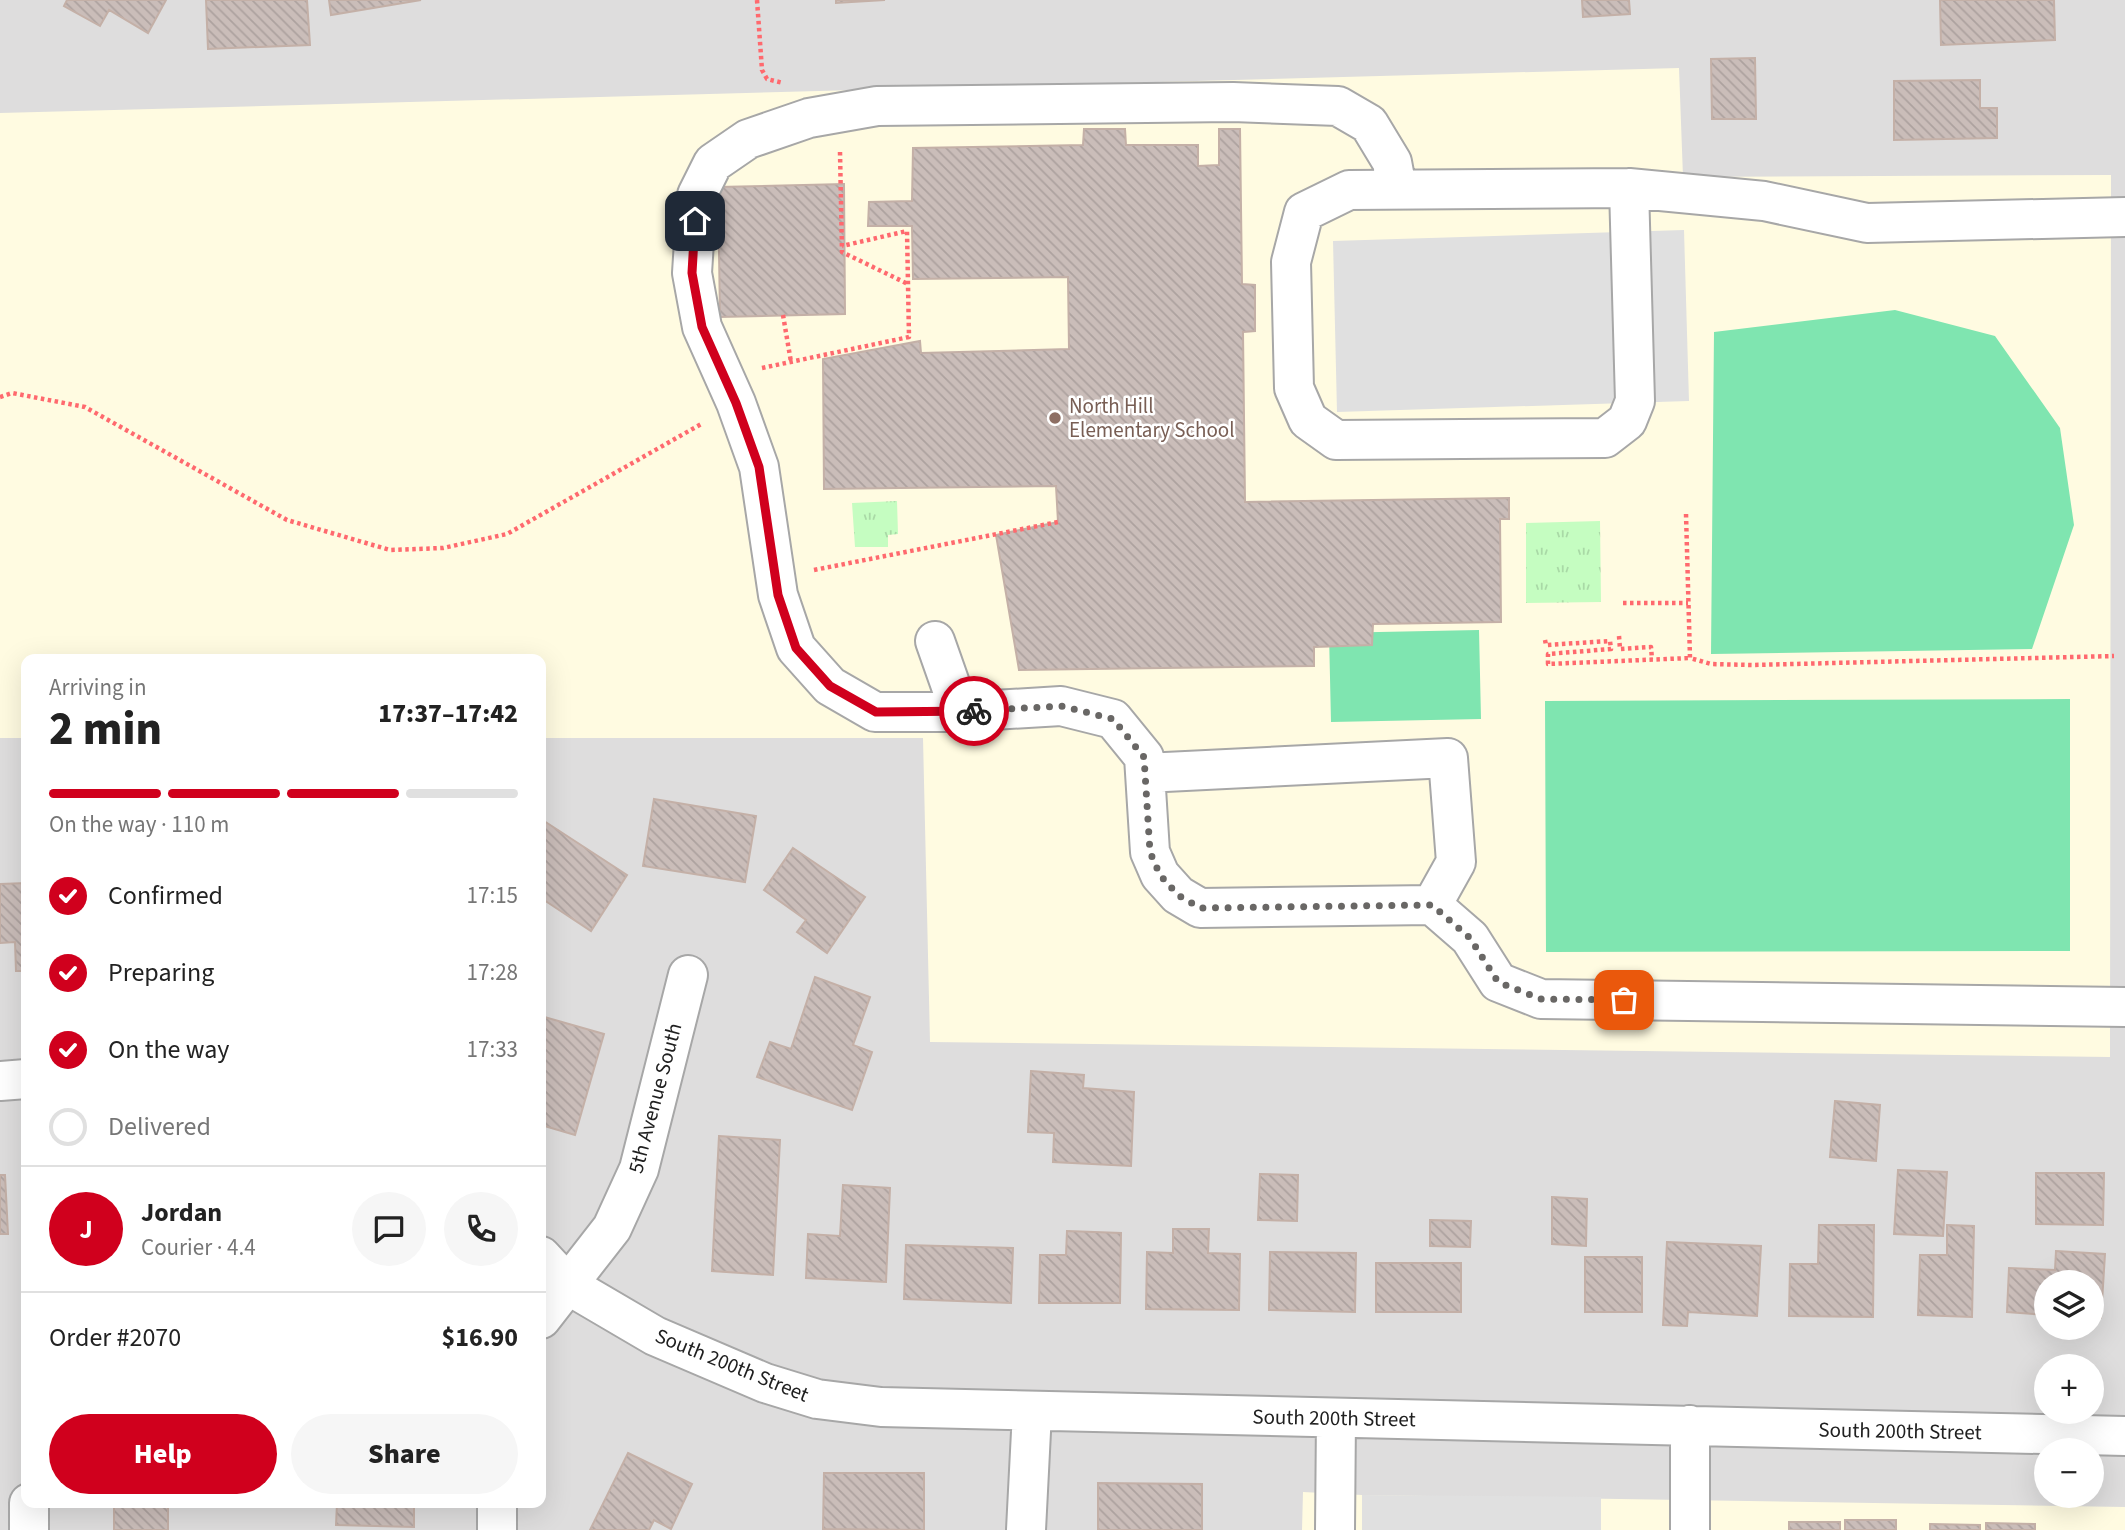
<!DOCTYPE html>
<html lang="en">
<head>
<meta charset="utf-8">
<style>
	body { margin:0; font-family:"Source Sans 3",sans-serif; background:#f6f6f6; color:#222; height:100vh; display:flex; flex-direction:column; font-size:26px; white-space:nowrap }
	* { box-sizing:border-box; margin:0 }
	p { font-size:23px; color:#767676 }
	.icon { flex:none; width:38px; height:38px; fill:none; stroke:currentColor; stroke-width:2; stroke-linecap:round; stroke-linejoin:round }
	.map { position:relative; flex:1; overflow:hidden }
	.panel { position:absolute; left:21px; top:654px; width:525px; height:854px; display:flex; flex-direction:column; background:#fff; border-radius:14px; box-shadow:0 7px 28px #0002 }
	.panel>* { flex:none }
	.fabs { position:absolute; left:2034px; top:1270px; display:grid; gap:14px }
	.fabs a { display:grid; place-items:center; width:70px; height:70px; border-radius:50%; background:#fff; box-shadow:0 7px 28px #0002; font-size:35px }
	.pin { position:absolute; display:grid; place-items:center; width:60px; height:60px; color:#fff; margin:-30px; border-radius:14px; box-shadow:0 4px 10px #0006 }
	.courier { position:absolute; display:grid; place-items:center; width:70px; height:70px; margin:-35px; border:5px solid #d0001d; border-radius:50%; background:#fff; color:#222; box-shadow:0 2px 9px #0007 }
	.head em { font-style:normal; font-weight:800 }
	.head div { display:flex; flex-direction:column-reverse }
	.head { display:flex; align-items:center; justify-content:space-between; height:119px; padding:0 28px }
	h1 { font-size:46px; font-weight:800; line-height:52px }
	.bar { display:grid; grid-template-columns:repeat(4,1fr); gap:10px 7px; align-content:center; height:84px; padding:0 28px }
	.bar i { height:9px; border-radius:5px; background:#e0e0e0 }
	.bar .current { background:#d0001d }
	.bar p { grid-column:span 4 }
	.line { display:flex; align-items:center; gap:18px; padding:0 28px; border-top:2px solid #e0e0e0 }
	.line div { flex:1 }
	.round { display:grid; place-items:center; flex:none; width:74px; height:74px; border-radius:37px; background:#f6f6f6 }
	ol { padding:0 28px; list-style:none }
	li { display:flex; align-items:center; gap:21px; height:77px }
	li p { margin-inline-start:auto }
	li .icon { padding:7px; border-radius:50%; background:#d0001d; color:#fff; stroke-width:4 }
	li:last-child { color:#767676 }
	li i { width:38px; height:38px; border:4px solid #e0e0e0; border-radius:50% }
	.cta { display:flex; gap:14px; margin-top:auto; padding:14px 28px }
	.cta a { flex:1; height:80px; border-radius:42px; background:#d0001d; color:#fff; font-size:28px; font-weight:800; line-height:80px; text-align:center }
	.cta a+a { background:#f6f6f6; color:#222 }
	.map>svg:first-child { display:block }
	.residential { fill:#dedddd; fill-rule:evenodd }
	.education { fill:#fffbe1 }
	.park { fill:url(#park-tufts) }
	.pitch { fill:#7fe5b0 }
	.parking { fill:#e0e0e0 }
	.building { fill:url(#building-back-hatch); stroke:#c4b0a7; stroke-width:2 }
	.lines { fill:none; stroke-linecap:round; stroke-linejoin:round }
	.minor-casing { stroke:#a7a7a7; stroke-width:42 }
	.path { stroke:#ff696e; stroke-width:4.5; stroke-dasharray:3.5 3.5; stroke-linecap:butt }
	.minor { stroke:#fff; stroke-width:38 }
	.done { stroke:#696765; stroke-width:7; stroke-dasharray:0 12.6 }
	.route { stroke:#d0001d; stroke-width:9 }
	.education-dot { fill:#8d6e63; stroke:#fff; stroke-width:2.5 }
	.labels { text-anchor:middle; stroke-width:5; stroke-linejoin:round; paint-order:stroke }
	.education-label { font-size:21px; fill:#785e54; stroke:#fff; text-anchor:start }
	.street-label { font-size:21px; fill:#202020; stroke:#fff }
</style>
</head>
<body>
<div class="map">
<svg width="2125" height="1530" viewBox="0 0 2125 1530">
	<defs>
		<pattern id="park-tufts" width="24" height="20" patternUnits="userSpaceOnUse" patternTransform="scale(1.75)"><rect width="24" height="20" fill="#c5fdc1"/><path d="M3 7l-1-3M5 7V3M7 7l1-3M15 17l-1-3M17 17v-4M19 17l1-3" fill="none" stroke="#a9d9a6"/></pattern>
		<pattern id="building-back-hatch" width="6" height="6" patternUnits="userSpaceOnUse" patternTransform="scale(1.75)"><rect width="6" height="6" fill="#cabdb9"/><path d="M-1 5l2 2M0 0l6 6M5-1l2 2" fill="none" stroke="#ada29f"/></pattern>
	</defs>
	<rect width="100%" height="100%" fill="#f1ece6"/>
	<!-- residential -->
	<path class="residential" d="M0,0H2125V1530H0ZM26,660H541V1503H26ZM2046,1283H2091V1328H2046ZM2046,1367H2091V1412H2046ZM2046,1451H2091V1496H2046Z"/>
	<!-- education -->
	<path class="education" d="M1679,68L1683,177L2111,175L2110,1057L930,1042L923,738H541V660H26V738H0V113Z
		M1303,1492L1362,1495L2125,1507V1530H1302Z"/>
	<!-- park -->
	<path class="park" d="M897,501L898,534L888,535V547H855L852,503Z
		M1600,521L1601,602L1526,603V523Z"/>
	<!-- pitch -->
	<path class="pitch" d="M1895,310L1995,336L2060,428L2074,525L2032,649L1711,654L1714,332Z
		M1479,630L1481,719L1331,722L1329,633Z
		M2070,699V951L1546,952L1545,701Z"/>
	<!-- parking -->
	<path class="parking" d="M1684,230L1689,401L1337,412L1333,241Z
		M1362,1495L1601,1497V1530H1362Z"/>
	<!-- building -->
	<path class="building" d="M67,0H166L148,33L109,10L100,26L64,6Z
		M206,0H307L310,45L208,49Z
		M329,0H421L331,15Z
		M836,0H885L836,3Z
		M1582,0H1629L1630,14L1583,17Z
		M1940,0H2054L2055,40L1941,45Z
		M1755,58L1756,119H1712L1711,59Z
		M1980,80V108H1997V138L1894,140V81Z
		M1084,129H1125L1126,145H1198V166L1219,165V129H1240L1242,284L1255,285V331L1243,332L1245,502L1509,498V519H1500L1501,622L1373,624L1372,645L1314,647V666L1019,670L996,535L1058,522L1056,486L824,489L823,359L920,341L921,353L1069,349L1068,277L913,279L912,226H868L869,202L912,201L913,148L1083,145Z
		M844,184L845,314L720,317L718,187Z
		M654,799L756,816L745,882L643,866Z
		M541,819L627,875L591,931L541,898Z
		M793,848L865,897L827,953L797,932L806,920L764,890Z
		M26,883V971H16L15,942L0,943V884Z
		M815,977L870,997L853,1045L872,1052L852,1110L757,1077L770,1042L791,1049Z
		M541,1016L604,1034L575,1135L541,1125Z
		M1031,1071L1084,1075L1083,1088L1134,1092L1131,1166L1053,1162L1054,1133L1028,1132Z
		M1835,1101L1880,1105L1876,1161L1830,1157Z
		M719,1136L780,1140L773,1275L712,1271Z
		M1898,1170L1947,1172L1943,1236L1894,1234Z
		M2036,1173H2104L2103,1225L2036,1224Z
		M1260,1174L1298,1175L1297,1221L1258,1220Z
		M0,1175H5L8,1234H0Z
		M843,1185L890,1188L886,1282L806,1278L808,1234L840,1236Z
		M1552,1197L1587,1199L1586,1246L1552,1244Z
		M1430,1220L1471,1221L1470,1247L1430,1246Z
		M1819,1225H1874L1873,1317L1789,1316L1790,1264H1818Z
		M1947,1225L1974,1226L1972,1317L1918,1315L1920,1255H1947Z
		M1173,1229H1209L1208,1253L1240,1254L1239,1310L1146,1309L1147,1252L1173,1253Z
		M1067,1231L1121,1233L1120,1303H1039L1040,1255H1066Z
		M1667,1242L1761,1246L1757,1316L1688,1312L1687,1326L1663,1325Z
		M906,1245L1013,1248L1011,1303L904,1299Z
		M2056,1251L2105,1254L2101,1318H2091V1283H2046V1315L2007,1312L2009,1268L2055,1270Z
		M1270,1252L1356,1253L1355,1312L1269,1310Z
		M1585,1257H1642V1312H1585Z
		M1376,1263H1461V1312H1376Z
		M628,1453L692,1484L671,1529L654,1520L649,1530H590Z
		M824,1473H924V1530L823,1529Z
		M1098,1483L1202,1484V1530H1098Z
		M114,1503H168V1530H114Z
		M337,1503H414V1527L336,1525Z
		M1845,1520H1896V1530H1845Z
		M1789,1522H1840V1530H1789Z
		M1986,1523L2035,1524V1530H1986Z
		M1930,1524L1980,1525V1530H1930Z"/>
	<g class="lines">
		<defs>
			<path id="minor" d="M1629,188L1635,401L1627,421L1605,438L1336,440L1308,420L1294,388L1291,262L1304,212L1349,190L1629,188L1764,201L1867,223L2125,217
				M935,641L960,712L1061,706L1113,719L1144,757L1150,852L1160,875L1178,895L1200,908L1432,905L1470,938L1498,982L1541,999L2125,1007
				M960,712H875L830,686L796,648L778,595L759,467L736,403L702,327L692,273L697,195L713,163L748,139L809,118L877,106L1233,102L1338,106L1369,124L1392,162L1397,189
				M1145,773L1448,758L1456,862L1432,905
				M0,1081L26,1079
				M541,1256L568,1285L655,1336L765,1383L817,1399L881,1407L2125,1436
				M541,1319L612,1228L639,1169L688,975
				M1690,1425V1530
				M29,1530V1503
				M497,1530V1503
				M1026,1530L1032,1412
				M1335,1530L1336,1418"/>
		</defs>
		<!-- minor casing -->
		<use href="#minor" class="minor-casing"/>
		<!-- path -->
		<path class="path" d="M757,0L762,70L767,79L783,83
			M840,152L842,252L908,284
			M783,315L791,362
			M762,368L909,337L907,231L842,246
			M0,397L12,393L85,407L287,520L390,550L443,548L507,534L703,423
			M1686,514L1690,658L1711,664L1753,665L2114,656
			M814,570L1058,522
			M1623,603H1688
			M1619,636L1620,649L1651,647L1652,659
			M1545,640L1546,645L1610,641L1611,649L1548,654V664L1690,658"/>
		<!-- minor -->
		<use href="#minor" class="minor"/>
	</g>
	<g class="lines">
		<!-- done -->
		<path class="done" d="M974,711L1061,706L1113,719L1144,757L1150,852L1160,875L1178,895L1200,908L1432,905L1470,938L1498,982L1541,999L1624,1000"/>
		<!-- route -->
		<path class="route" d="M695,221L692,273L702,327L736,403L759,467L778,595L796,648L830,686L876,712L974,711"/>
	</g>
	<!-- markers -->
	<circle class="education-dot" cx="1055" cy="418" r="7"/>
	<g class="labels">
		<!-- education labels -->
		<g class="education-label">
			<text x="1069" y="413">North Hill<tspan x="1069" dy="24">Elementary School</tspan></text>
		</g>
		<!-- street labels -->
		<g class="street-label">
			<text transform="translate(655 1098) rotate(-75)" y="7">5th Avenue South</text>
			<text transform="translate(732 1365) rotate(22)" y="7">South 200th Street</text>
			<text transform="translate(1334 1418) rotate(1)" y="7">South 200th Street</text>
			<text transform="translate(1900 1431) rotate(1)" y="7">South 200th Street</text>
		</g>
	</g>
</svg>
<div class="fabs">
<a><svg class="icon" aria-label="layers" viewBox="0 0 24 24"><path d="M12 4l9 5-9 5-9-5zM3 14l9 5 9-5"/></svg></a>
<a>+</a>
<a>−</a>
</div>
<div class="pin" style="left:1624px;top:1000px;background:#ea580c"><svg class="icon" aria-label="bag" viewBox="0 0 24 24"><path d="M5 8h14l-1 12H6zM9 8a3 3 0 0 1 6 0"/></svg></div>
<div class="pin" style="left:695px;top:221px;background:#1f2937"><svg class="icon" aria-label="home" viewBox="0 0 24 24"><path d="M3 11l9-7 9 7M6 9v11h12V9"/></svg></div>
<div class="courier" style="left:974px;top:711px"><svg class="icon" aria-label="bike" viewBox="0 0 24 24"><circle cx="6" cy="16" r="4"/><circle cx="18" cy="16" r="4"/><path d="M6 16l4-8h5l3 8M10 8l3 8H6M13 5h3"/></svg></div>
<section class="panel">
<div class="head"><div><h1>2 min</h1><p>Arriving in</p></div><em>17:37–17:42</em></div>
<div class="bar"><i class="current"></i><i class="current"></i><i class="current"></i><i></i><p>On the way · 110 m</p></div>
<ol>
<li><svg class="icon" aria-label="check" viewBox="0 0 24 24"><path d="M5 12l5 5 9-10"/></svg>Confirmed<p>17:15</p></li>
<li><svg class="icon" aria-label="check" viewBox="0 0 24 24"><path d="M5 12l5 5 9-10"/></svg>Preparing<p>17:28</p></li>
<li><svg class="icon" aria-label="check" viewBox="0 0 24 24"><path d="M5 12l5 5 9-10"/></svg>On the way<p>17:33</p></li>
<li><i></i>Delivered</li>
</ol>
<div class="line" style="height:126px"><b class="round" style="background:#d0001d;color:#fff">J</b><div><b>Jordan</b><p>Courier · 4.4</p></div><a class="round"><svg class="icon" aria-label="chat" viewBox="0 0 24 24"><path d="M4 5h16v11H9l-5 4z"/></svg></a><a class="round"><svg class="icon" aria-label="phone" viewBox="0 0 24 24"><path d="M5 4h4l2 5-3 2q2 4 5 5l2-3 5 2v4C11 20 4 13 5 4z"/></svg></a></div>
<div class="line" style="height:91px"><div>Order #2070</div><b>$16.90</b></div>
<div class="cta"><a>Help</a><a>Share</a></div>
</section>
</div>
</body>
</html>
